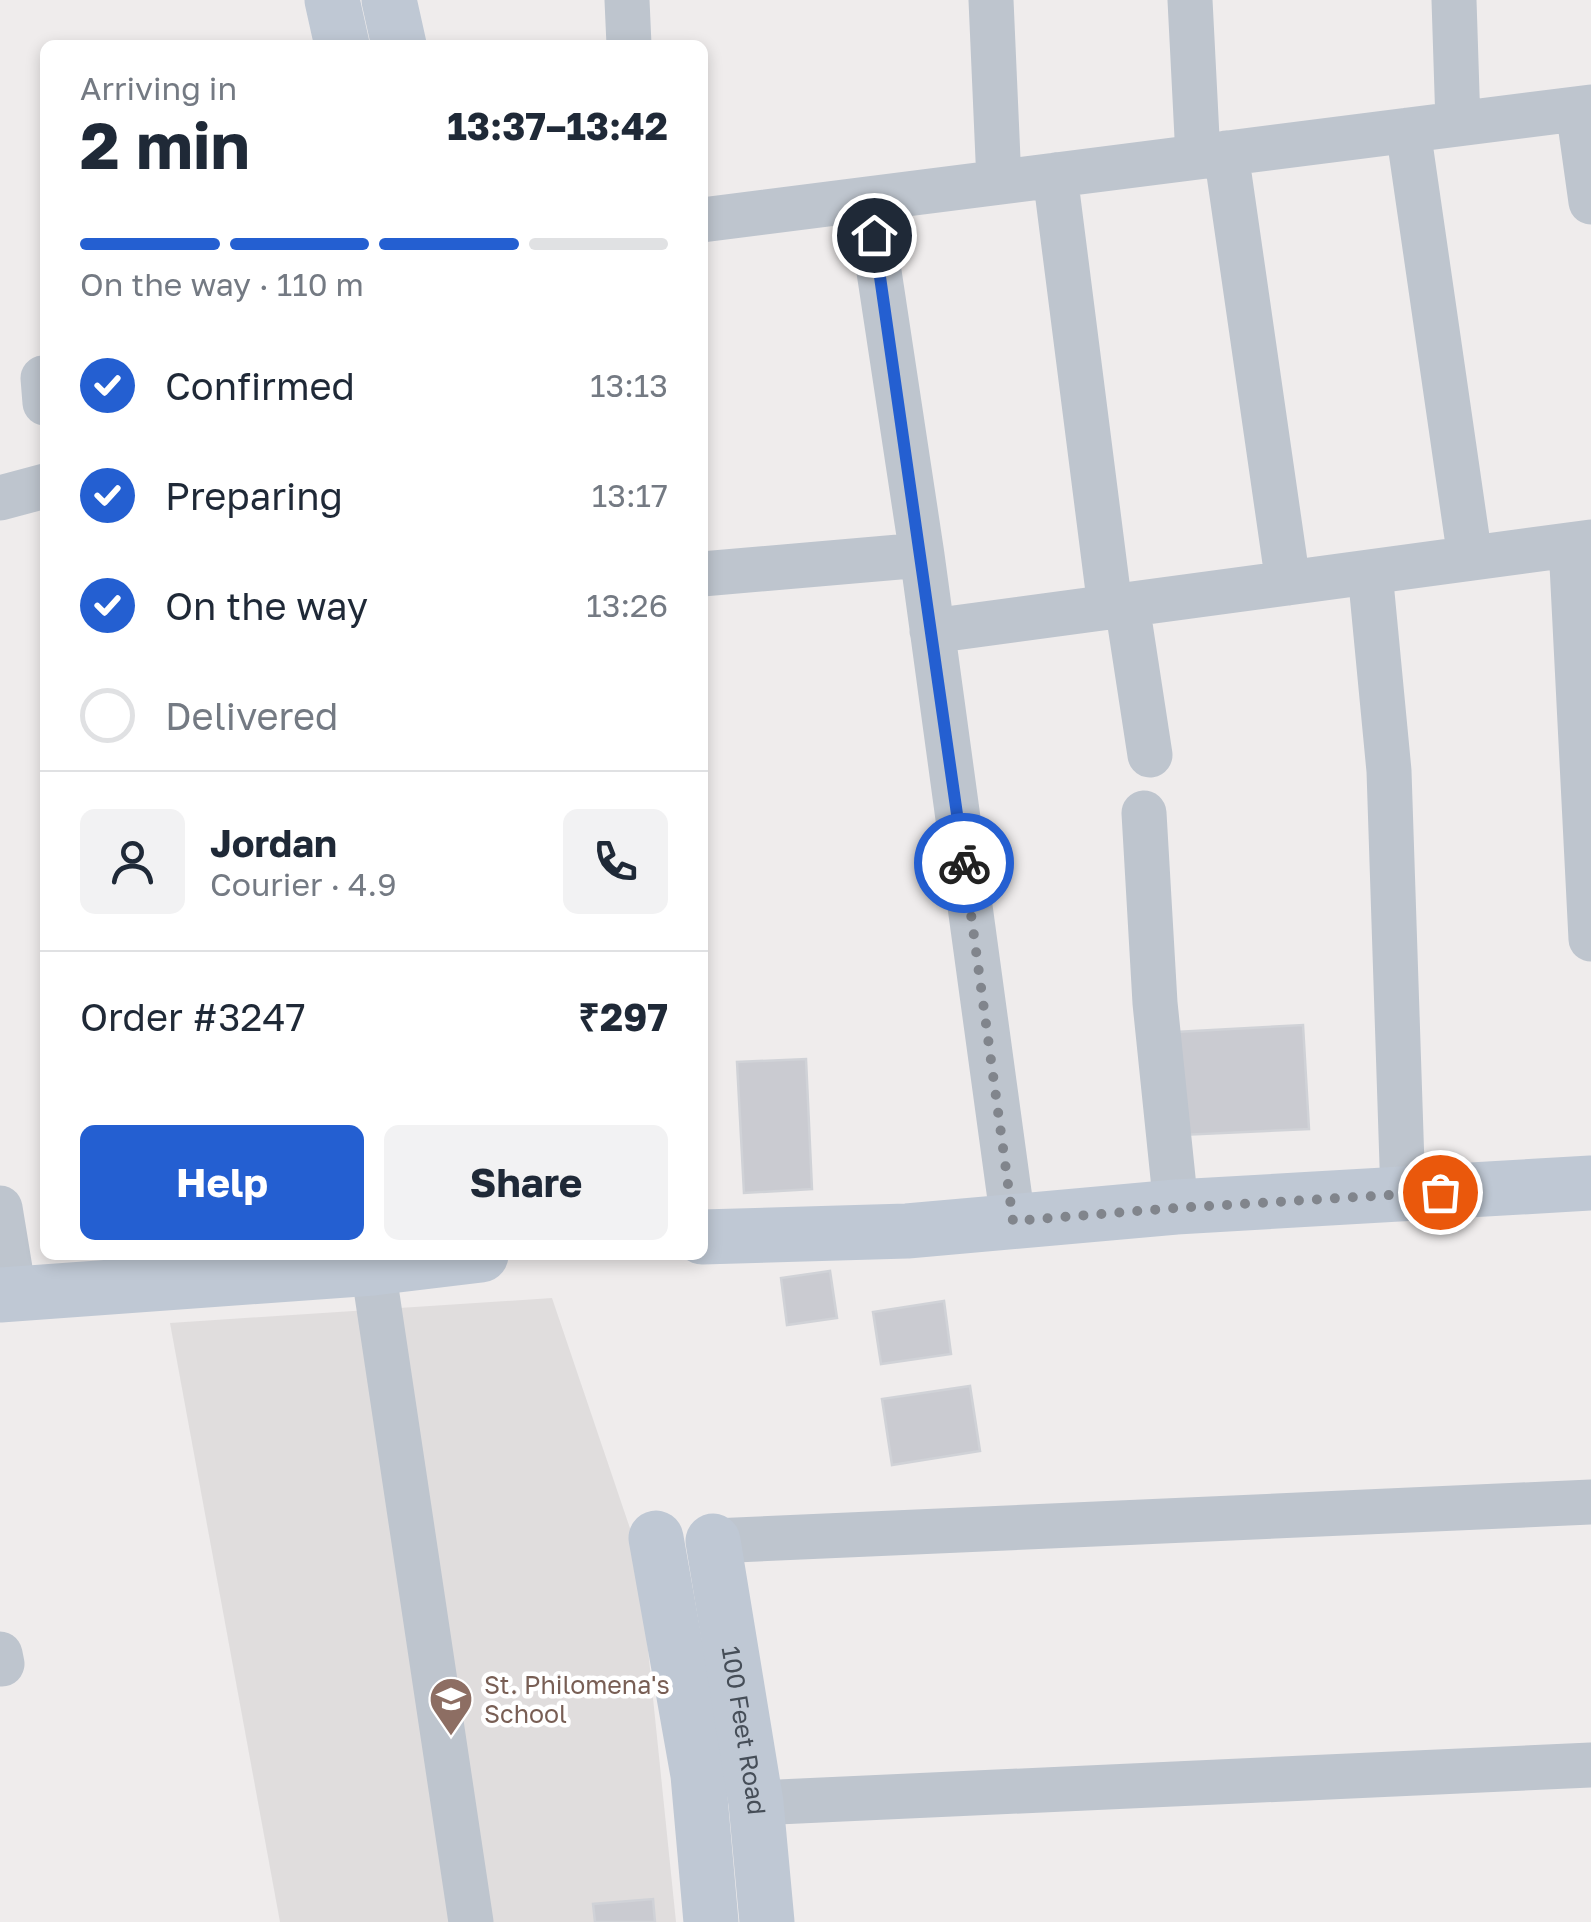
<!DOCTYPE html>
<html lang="en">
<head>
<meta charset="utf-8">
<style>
	body { margin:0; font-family:"Golos Text",sans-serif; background:#f2f2f3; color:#1f2937; height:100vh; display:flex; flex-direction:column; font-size:38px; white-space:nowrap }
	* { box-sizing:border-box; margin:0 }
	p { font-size:32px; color:#747a83 }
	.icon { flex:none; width:55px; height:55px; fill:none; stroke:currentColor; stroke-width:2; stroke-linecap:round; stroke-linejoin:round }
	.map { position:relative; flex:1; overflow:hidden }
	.sheet { position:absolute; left:40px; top:40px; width:668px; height:1220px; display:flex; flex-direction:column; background:#fff; border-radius:15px; box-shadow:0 5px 15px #0003 }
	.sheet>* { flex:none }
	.pin { position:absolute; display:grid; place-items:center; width:85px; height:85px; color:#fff; margin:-42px; border:5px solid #fff; border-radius:50%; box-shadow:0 2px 10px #0007 }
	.courier { position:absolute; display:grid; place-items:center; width:100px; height:100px; margin:-50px; border:8px solid #245fd1; border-radius:50%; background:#fff; color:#222; box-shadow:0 2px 12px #0007 }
	.summary em { font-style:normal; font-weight:700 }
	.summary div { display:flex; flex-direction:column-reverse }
	.summary { display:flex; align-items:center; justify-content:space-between; height:170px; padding:0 40px }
	h1 { font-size:65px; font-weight:700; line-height:75px }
	.bar { display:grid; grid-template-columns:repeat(4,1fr); gap:15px 10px; align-content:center; height:120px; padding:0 40px }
	.bar i { height:12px; border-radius:8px; background:#e0e1e3 }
	.bar .current { background:#245fd1 }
	.bar p { grid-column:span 4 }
	.line { display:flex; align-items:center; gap:25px; padding:0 40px; border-top:2px solid #e0e1e3 }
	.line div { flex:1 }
	.round { display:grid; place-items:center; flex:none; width:105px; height:105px; border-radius:15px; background:#f2f2f3 }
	ol { padding:0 40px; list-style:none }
	li { display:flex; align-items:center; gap:30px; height:110px }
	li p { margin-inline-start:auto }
	li .icon { padding:10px; border-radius:50%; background:#245fd1; color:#fff; stroke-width:4 }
	li:last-child { color:#747a83 }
	li i { width:55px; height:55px; border:5px solid #e0e1e3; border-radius:50% }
	.primary-button { display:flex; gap:20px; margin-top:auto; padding:20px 40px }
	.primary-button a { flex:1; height:115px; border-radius:15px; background:#245fd1; color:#fff; font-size:40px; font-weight:700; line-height:115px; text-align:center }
	.primary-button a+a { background:#f2f2f3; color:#1f2937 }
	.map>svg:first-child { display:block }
	.education { fill:#e0dddd }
	.building { fill:#cacbd1; stroke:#d0d2d7; stroke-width:2.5 }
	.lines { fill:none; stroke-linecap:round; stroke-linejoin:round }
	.street { stroke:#bec5ce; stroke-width:45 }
	.secondary { stroke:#bfc8d4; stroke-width:55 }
	.done { stroke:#81858c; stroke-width:10; stroke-dasharray:0 18 }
	.route { stroke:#245fd1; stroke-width:12 }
	.labels { text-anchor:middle; stroke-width:9; stroke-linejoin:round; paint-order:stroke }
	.education-label { font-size:25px; fill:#785e54; stroke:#fff; text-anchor:start }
	.street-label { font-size:25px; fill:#464e58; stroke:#fff }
</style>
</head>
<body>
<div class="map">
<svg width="1591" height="1922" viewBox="0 0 1591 1922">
	<rect width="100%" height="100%" fill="#efecec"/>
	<!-- education -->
	<path class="education" d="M552,1298L638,1552L676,1922H280L170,1323Z"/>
	<!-- building -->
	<path class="building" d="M1303,1025L1309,1129L1181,1135L1176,1032Z
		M806,1059L812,1189L744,1193L737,1062Z
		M830,1271L837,1318L787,1325L781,1278Z
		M944,1301L951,1354L881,1364L873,1312Z
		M970,1386L980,1451L892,1465L882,1399Z
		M653,1899L655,1922H595L593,1904Z"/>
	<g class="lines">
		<!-- street -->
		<path class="street" d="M627,0L629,45
			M991,0L999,182
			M1190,0L1198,157
			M1454,0L1458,124
			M1578,109L1591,202
			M1408,130L1470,558
			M1226,153L1288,583
			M1055,175L1110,607
			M868,199L922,555L1013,1221
			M702,220L1591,107
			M43,378L45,403
			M0,498L45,486
			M1571,545L1591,939
			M1370,572L1389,771L1403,1195
			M702,574L922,555
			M1127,605L1150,755
			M932,631L1591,542
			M1144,813L1155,1003L1176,1207
			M0,1208L14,1293
			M373,1268L471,1922
			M713,1541L1591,1502
			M0,1654L2,1664
			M756,1803L1591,1765"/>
		<!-- secondary -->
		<g class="secondary">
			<path d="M332,0L342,45"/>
			<path d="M389,0L399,45"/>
			<path d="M702,1237L907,1231L1176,1207L1591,1183"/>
			<path d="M0,1295L373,1268L481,1255"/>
			<path d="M656,1538L698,1775L711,1922"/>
			<path id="s1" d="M713,1541L756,1803L767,1922"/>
		</g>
	</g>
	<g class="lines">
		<!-- done -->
		<path class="done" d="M964,863L1013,1221L1176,1208L1440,1192"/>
		<!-- route -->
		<path class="route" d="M874,235L964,863"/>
	</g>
	<!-- icons -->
	<defs>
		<symbol id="school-pin" viewBox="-11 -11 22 30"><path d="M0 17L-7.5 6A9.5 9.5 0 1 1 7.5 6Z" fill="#8d6e63" stroke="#fff"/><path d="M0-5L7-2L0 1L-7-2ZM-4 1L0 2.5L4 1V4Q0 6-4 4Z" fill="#fff"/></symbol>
	</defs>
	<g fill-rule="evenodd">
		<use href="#school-pin" x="426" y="1674" width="50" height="68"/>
	</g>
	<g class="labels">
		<!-- education labels -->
		<g class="education-label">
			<text x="484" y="1694">St. Philomena's<tspan x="484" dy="29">School</tspan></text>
		</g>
		<!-- street labels -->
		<g class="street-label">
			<text dy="9" stroke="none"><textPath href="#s1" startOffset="192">100 Feet Road</textPath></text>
		</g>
	</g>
</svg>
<div class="pin" style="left:1440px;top:1192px;background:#ea580c"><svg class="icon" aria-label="bag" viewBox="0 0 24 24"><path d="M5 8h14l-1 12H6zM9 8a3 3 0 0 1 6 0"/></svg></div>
<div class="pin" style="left:874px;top:235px;background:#1f2937"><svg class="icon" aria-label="home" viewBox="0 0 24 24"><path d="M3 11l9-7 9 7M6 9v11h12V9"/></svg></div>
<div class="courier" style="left:964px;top:863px"><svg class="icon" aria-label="bike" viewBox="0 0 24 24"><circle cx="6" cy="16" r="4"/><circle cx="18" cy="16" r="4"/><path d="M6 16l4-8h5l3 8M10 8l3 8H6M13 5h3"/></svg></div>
<section class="sheet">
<div class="summary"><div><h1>2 min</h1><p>Arriving in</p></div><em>13:37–13:42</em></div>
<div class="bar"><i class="current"></i><i class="current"></i><i class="current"></i><i></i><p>On the way · 110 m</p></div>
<ol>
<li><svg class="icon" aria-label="check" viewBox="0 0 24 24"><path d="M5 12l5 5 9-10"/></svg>Confirmed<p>13:13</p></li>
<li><svg class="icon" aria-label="check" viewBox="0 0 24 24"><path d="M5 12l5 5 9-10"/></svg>Preparing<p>13:17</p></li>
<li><svg class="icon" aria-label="check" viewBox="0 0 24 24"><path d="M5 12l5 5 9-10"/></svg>On the way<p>13:26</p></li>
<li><i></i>Delivered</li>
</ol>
<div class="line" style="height:180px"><a class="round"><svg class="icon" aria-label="person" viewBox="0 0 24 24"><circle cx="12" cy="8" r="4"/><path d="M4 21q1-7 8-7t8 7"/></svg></a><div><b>Jordan</b><p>Courier · 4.9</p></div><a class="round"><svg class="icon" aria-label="phone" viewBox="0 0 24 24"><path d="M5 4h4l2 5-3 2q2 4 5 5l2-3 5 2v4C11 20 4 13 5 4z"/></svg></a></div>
<div class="line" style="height:130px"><div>Order #3247</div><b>₹297</b></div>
<div class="primary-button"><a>Help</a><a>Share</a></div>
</section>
</div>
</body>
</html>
